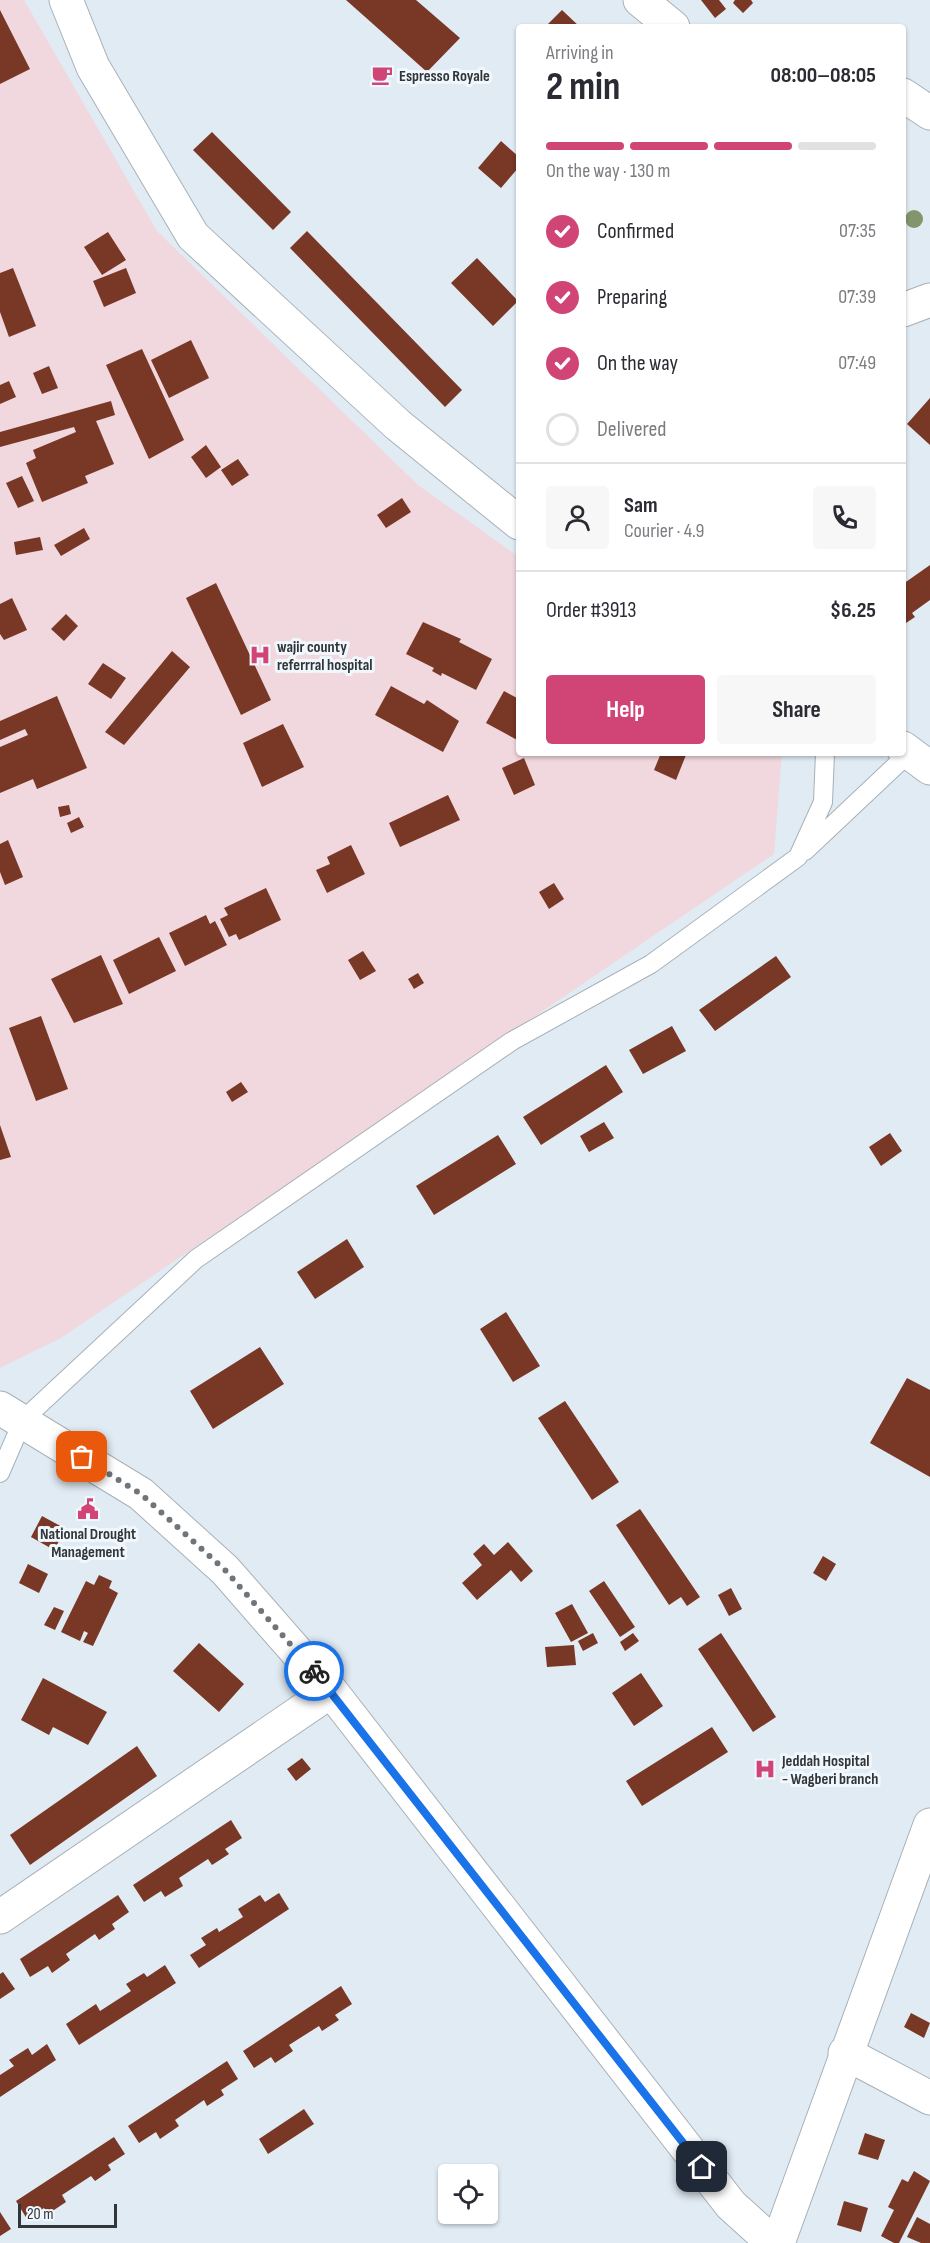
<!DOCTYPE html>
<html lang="en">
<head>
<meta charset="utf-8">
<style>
	body { margin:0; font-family:"Sofia Sans Condensed",sans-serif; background:#f7f7f7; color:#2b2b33; height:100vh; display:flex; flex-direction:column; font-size:22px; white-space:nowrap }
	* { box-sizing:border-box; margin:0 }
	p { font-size:20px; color:#7c7c81 }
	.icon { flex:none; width:33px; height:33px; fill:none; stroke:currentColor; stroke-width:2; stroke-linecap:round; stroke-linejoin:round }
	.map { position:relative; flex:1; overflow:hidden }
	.details { position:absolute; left:516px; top:24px; width:390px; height:732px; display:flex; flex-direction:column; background:#fff; border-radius:6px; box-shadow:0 2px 4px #0004 }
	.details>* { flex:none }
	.controls { position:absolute; left:438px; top:2164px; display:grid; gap:12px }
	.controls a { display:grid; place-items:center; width:60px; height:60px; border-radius:6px; background:#fff; box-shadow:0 2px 4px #0004; font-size:30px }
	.scale { position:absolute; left:18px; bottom:15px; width:99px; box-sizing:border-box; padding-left:6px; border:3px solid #333639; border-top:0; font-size:16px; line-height:21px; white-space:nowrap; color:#333639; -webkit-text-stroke:4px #f0f8fe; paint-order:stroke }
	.pin { position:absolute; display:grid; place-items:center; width:51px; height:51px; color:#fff; margin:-26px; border-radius:12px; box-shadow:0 3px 9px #0006 }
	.courier { position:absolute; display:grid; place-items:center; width:60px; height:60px; margin:-30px; border:4px solid #1a73e8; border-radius:50%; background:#fff; color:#222; box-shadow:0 2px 8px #0007 }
	.overview em { font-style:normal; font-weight:700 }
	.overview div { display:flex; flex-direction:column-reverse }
	.overview { display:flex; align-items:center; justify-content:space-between; height:102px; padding:0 30px }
	h1 { font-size:39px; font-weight:700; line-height:45px }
	.bar { display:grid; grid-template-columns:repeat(4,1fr); gap:9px 6px; align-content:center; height:72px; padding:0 30px }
	.bar i { height:8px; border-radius:4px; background:#e1e1e2 }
	.bar .on { background:#d14576 }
	.bar p { grid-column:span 4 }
	.line { display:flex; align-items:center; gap:15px; padding:0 30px; border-top:2px solid #e1e1e2 }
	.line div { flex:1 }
	.round { display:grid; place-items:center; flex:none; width:63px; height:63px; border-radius:6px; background:#f7f7f7 }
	ol { padding:0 30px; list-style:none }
	li { display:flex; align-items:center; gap:18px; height:66px }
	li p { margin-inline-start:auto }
	li .icon { padding:6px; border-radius:50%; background:#d14576; color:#fff; stroke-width:4 }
	li:last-child { color:#7c7c81 }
	li i { width:33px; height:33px; border:3px solid #e1e1e2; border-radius:50% }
	.cta { display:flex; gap:12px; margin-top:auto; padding:12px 30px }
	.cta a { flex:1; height:69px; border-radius:6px; background:#d14576; color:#fff; font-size:24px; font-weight:700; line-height:69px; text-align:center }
	.cta a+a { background:#f7f7f7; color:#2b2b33 }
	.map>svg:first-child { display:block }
	.medical { fill:#f1d8df }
	.building { fill:#793726 }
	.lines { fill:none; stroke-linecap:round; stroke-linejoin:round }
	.service-casing { stroke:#a8b1b8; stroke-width:20 }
	.minor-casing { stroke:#a8b1b8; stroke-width:35 }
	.tertiary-casing { stroke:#a8b1b8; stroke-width:35 }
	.service { stroke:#fff; stroke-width:18 }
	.minor { stroke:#fff; stroke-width:33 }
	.tertiary { stroke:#fff; stroke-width:33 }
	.tree { fill:#82956d }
	.done { stroke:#70757a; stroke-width:6; stroke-dasharray:0 10.8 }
	.route { stroke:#1a73e8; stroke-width:8 }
	.labels { text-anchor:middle; stroke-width:6; stroke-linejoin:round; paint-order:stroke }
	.poi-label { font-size:16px; font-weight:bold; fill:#333639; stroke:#f0f8fe; text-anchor:start }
</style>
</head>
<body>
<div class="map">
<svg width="930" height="2243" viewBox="0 0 930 2243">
	<rect width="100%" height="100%" fill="#e1ebf3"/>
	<!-- medical -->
	<path class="medical" d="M0,0H24L157,231L418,485L519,557V753H782L774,854L61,1338L0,1368Z"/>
	<!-- building -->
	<path class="building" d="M346,0H416L460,38L427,72Z
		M701,0H719L726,9L715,18Z
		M735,0H751L753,3L743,13L733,3Z
		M0,10L30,69L0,84Z
		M562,10L580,27H545Z
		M212,132L291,212L273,230L193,150Z
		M501,141L519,157V167L501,188L478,168Z
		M307,231L462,390L445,407L290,248Z
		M108,232L126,260L102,275L84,247Z
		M477,258L518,301L493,326L451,283Z
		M13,268L36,326L9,337L0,312V273Z
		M126,268L136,293L104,307L93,281Z
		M191,340L209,378L169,398L151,360Z
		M142,349L184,440L149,459L106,365Z
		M49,366L58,388L42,394L33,373Z
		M9,381L16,397L0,404V385Z
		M930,398V445L907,424Z
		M111,401L115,415L96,421L114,464L85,476L88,483L42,502L26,463L36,458L33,450L76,432L74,427L0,447V432Z
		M206,445L221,467L206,478L191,457Z
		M238,459L249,475L232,486L221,470Z
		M22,476L34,501L18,508L6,483Z
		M402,498L411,512L386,528L377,515Z
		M84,528L90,539L61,556L54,545Z
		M40,537L43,550L16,555L14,542Z
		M930,565V600L912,613L915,617L903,625V584Z
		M216,583L271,700L241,715L186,598Z
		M12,598L27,630L4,640L0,634V604Z
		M66,614L78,626L64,641L51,629Z
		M423,622L461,639L459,642L492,659L476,690L442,673L441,676L432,671L434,668L406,654Z
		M172,651L190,667L124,745L105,732Z
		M103,663L126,678L111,699L88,684Z
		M391,686L424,704L427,700L459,721L443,752L375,715Z
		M504,691L519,699V741L486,723Z
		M57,696L87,768L37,789L33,779L0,793V747L28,735L25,729L0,740V721Z
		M283,724L304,767L262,787L243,743Z
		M661,753L686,755L676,780L654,770Z
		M524,758L535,785L514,795L502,768Z
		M448,795L460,820L400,847L389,823Z
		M69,805L71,814L60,817L58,807Z
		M79,817L84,827L71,833L67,823Z
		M8,840L23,877L5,885L0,872V844Z
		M351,845L365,874L327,893L316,870L330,864L327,857Z
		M554,883L564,899L549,909L539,892Z
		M266,888L281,920L239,940L236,934L229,937L220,919L228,915L224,908Z
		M206,915L210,924L215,921L227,945L185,966L169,933Z
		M159,937L176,971L129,994L113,960Z
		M363,951L376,971L360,980L348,960Z
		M101,955L123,1004L74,1023L51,979Z
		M776,956L791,977L715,1031L699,1010Z
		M418,973L424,983L414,989L408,979Z
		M41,1016L68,1089L36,1101L9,1028Z
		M672,1026L686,1051L643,1074L629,1050Z
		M606,1065L623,1092L541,1145L523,1117Z
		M241,1082L248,1092L232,1102L226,1092Z
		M604,1122L614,1138L589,1152L580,1136Z
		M0,1125L11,1157L0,1160Z
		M890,1133L902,1151L881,1166L869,1147Z
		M498,1135L516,1164L434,1215L416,1186Z
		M347,1239L364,1267L315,1299L297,1272Z
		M506,1312L540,1366L513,1382L480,1329Z
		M260,1347L284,1384L213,1429L190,1391Z
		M907,1378L930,1390V1477L870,1443Z
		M565,1401L619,1482L592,1500L538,1418Z
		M640,1509L700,1597L687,1606L681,1597L669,1605L616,1525Z
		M42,1516L66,1529L54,1550L31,1537Z
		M508,1542L533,1571L521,1582L511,1570L477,1600L462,1583L482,1565L473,1554L484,1544L494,1555Z
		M823,1556L836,1564L826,1581L813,1573Z
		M28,1564L48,1574L39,1593L19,1583Z
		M99,1575L112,1581L109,1588L118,1593L93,1646L83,1642L88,1633L84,1631L80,1641L61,1632L86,1581L94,1585Z
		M604,1581L635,1627L620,1637L589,1591Z
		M731,1588L742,1609L729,1616L718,1595Z
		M572,1604L588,1633L571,1642L555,1613Z
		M54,1607L64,1611L55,1630L44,1625Z
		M593,1633L598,1643L583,1651L578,1641Z
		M633,1633L639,1641L625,1651L620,1642Z
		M721,1633L776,1717L753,1732L698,1649Z
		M199,1643L244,1684L219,1712L173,1671Z
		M574,1645L576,1665L547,1667L545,1647Z
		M641,1673L663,1706L634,1726L612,1693Z
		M43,1678L107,1712L88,1745L53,1727L49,1735L21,1720Z
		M712,1727L728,1752L642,1806L626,1781Z
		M137,1746L157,1776L30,1865L10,1835Z
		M302,1758L311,1769L296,1781L287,1769Z
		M231,1820L242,1838L225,1849L229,1854L212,1865L208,1859L179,1878L183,1886L165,1897L161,1891L144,1902L133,1885Z
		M279,1893L289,1909L199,1968L190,1955L206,1945L201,1938L217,1928L219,1932L243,1917L238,1909L260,1895L265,1902Z
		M118,1895L129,1912L112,1924L115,1929L99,1940L95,1934L66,1954L70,1960L52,1973L48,1966L30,1977L20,1959Z
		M165,1965L176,1983L79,2045L66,2024L96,2004L100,2011L131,1991L126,1984L144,1973L147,1977Z
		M3,1972L15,1989L0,1999V1974Z
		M341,1986L352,2004L335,2015L339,2020L322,2031L319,2026L289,2045L293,2051L275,2063L271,2057L254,2068L243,2051Z
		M911,2013L930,2023L924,2038L904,2027Z
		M47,2044L56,2060L0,2097V2075L14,2066L9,2060L28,2048L32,2055Z
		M227,2061L238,2079L221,2090L224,2095L207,2106L204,2100L175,2120L179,2126L160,2139L156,2132L139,2143L128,2126Z
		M304,2109L314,2124L268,2154L259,2139Z
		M865,2133L885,2140L878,2160L858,2154Z
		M114,2137L125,2154L108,2165L111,2170L95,2181L91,2176L62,2195L66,2202L48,2214L44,2208L27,2219L16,2201Z
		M914,2171L930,2181L899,2243H894L881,2236L894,2210L888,2207L902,2179L908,2182Z
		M844,2201L868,2208L861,2232L837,2225Z
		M0,2212L11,2229L0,2236Z
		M917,2217L930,2224V2243H921L907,2237Z"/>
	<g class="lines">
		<defs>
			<path id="service" d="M805,851L909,753
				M0,1473L23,1420L196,1259L512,1041L651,964L798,857L823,802L825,753"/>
			<path id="minor" d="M66,0L93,67L193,236L398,425L519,523
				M640,0L673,27
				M903,95L930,113
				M903,310L930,300
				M903,748L930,768
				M0,1917L331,1691
				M845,2053L930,2098"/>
			<path id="tertiary" d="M0,1408L141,1494L225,1570L331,1691L731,2205L773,2243
				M778,2243L930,1825"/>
		</defs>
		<!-- service casing -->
		<use href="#service" class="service-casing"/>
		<!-- minor casing -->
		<use href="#minor" class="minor-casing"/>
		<!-- tertiary casing -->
		<use href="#tertiary" class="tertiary-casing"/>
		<!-- service -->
		<use href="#service" class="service"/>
		<!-- minor -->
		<use href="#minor" class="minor"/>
		<!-- tertiary -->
		<use href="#tertiary" class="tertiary"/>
	</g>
	<!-- trees -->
	<circle class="tree" cx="914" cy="219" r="9"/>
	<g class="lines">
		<!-- done -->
		<path class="done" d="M82,1457L141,1494L225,1570L314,1671"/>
		<!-- route -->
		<path class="route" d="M314,1671L702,2167"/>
	</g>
	<!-- icons -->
	<defs>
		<symbol id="cafe-bare" viewBox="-9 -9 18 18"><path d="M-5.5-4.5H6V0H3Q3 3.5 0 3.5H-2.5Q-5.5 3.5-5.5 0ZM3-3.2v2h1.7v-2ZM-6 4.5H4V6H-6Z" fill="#d14576" stroke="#f0f8fe" stroke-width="2.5" paint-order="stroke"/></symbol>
		<symbol id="hospital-bare" viewBox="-9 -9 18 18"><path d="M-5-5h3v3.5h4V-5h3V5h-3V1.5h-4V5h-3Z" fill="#d14576" stroke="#f0f8fe" stroke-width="2.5" paint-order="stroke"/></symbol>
		<symbol id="civic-bare" viewBox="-9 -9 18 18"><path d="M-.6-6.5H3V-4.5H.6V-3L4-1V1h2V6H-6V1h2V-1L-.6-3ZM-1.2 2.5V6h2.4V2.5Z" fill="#d14576" stroke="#f0f8fe" stroke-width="2.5" paint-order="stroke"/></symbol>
	</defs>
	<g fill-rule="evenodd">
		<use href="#cafe-bare" x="367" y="60" width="30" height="30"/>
		<use href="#hospital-bare" x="245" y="640" width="30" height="30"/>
		<use href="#civic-bare" x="73" y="1494" width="30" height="30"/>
		<use href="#hospital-bare" x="750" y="1754" width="30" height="30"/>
	</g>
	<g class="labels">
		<!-- poi labels -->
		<g class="poi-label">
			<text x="399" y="81">Espresso Royale</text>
			<text x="277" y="652">wajir county<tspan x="277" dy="18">referrral hospital</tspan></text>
			<text x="88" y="1539" text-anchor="middle">National Drought<tspan x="88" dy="18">Management</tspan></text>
			<text x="782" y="1766">Jeddah Hospital<tspan x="782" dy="18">- Wagberi branch</tspan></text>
		</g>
	</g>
</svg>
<div class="controls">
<a><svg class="icon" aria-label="locate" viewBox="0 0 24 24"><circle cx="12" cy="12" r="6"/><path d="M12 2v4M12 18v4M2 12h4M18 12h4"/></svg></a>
</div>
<div class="scale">20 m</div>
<div class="pin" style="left:82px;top:1457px;background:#ea580c"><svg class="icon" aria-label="bag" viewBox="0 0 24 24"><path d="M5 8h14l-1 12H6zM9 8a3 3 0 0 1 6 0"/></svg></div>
<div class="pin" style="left:702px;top:2167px;background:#1f2937"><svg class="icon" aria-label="home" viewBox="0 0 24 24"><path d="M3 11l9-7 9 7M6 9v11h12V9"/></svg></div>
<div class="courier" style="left:314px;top:1671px"><svg class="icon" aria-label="bike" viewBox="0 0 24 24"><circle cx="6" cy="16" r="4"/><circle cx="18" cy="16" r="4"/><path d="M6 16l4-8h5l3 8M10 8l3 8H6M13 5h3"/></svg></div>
<section class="details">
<div class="overview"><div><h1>2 min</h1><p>Arriving in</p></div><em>08:00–08:05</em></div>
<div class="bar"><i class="on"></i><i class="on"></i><i class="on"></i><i></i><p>On the way · 130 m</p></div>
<ol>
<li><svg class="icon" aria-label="check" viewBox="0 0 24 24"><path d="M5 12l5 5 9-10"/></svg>Confirmed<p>07:35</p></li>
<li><svg class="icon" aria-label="check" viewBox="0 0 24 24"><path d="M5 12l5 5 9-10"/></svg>Preparing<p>07:39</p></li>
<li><svg class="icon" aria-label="check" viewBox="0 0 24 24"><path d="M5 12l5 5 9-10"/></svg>On the way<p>07:49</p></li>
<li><i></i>Delivered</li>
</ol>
<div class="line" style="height:108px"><a class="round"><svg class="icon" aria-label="person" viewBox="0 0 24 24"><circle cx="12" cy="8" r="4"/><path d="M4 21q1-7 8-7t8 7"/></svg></a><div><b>Sam</b><p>Courier · 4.9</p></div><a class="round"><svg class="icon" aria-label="phone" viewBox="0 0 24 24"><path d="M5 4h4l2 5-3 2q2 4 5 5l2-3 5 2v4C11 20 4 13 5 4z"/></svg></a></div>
<div class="line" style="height:78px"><div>Order #3913</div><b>$6.25</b></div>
<div class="cta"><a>Help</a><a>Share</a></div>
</section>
</div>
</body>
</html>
